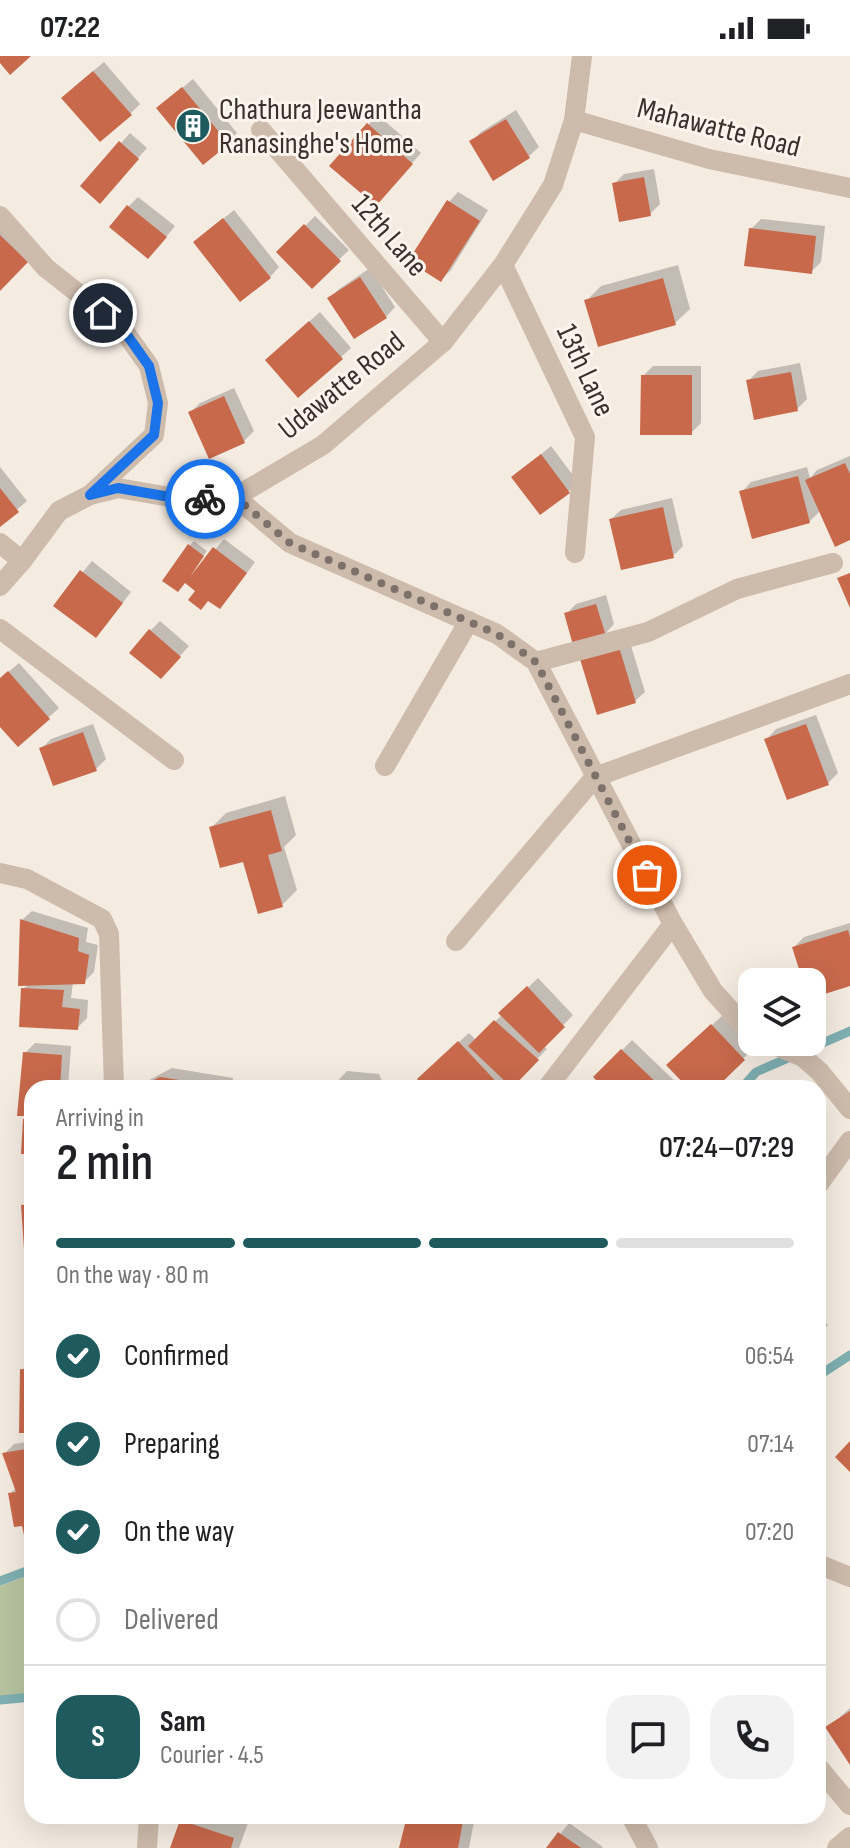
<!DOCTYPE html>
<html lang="en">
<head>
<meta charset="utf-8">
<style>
	body { margin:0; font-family:"Sofia Sans Condensed",sans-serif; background:#f2f2f2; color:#202124; height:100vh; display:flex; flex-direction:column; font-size:30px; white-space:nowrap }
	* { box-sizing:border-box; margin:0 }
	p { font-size:26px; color:#757577 }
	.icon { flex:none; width:44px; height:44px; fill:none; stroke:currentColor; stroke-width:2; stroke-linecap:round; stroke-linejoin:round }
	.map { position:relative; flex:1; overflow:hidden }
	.drawer { position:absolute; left:24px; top:1024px; width:802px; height:744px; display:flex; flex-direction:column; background:#fff; border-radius:24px; box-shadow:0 8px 32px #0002 }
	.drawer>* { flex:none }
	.tools { position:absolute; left:738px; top:912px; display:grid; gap:16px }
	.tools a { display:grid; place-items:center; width:88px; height:88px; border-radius:16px; background:#fff; box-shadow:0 8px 32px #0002; font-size:40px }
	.pin { position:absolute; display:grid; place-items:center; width:68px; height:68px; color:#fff; margin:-34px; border:4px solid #fff; border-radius:50%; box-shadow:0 2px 8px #0007 }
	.courier { position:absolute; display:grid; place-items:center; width:80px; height:80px; margin:-40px; border:6px solid #1a73e8; border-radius:50%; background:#fff; color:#222; box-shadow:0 2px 10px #0007 }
	.summary em { font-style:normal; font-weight:600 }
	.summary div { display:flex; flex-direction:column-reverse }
	.summary { display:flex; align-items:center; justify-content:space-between; height:136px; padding:0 32px }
	h1 { font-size:52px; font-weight:600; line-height:60px }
	.bar { display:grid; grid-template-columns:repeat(4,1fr); gap:12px 8px; align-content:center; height:96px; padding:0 32px }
	.bar i { height:10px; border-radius:6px; background:#e0e0e0 }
	.bar .active { background:#1f5a5e }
	.bar p { grid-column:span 4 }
	.line { display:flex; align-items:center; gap:20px; padding:0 32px; border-top:2px solid #e0e0e0 }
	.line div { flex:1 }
	.round { display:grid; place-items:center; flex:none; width:84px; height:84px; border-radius:24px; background:#f2f2f2 }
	ol { padding:0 32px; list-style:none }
	li { display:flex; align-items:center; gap:24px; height:88px }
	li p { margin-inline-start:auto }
	li .icon { padding:8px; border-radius:50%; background:#1f5a5e; color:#fff; stroke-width:4 }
	li:last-child { color:#757577 }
	li i { width:44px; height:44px; border:4px solid #e0e0e0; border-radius:50% }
	.status { display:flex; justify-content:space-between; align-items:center; height:56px; padding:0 40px; background:#fff; direction:ltr }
	.status svg { height:22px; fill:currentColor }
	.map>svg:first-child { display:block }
	.green { fill:#b8c4a0 }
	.shadow { fill:#0003 }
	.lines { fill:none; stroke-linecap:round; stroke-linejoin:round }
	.stream { stroke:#7fb0b2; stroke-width:9 }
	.building { fill:#c8694b }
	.minor { stroke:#cdbbac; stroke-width:20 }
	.tertiary { stroke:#cdbbac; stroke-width:20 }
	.done { stroke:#7c716b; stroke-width:8; stroke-dasharray:0 14.4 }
	.route { stroke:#1a73e8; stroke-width:10 }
	.labels { text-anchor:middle; stroke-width:6; stroke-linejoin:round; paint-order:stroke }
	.poi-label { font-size:30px; fill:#3b302b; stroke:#fbf5ee; text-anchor:start }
	.street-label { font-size:30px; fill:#3b302b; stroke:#fbf5ee }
</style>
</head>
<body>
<div class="status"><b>07:22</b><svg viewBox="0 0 49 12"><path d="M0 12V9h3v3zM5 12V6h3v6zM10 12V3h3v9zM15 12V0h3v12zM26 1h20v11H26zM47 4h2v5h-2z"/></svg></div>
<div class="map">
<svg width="850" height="1792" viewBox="0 0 850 1792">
	<rect width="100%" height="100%" fill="#f4ebe1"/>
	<!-- green -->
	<path class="green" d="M32,1518V1641L0,1644V1530Z"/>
	<!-- shadow -->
	<path class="shadow" d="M104,6L140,48L130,58L73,32Z
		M193,23L237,77L228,86L169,43Z
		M516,54L539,91L529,100L494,122L472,85L481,76Z
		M378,59L421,97L385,138L368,69Z
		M130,77L147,92L109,135L121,87Z
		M654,113L660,148L650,158L614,128L624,118Z
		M458,136L488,154L451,214L441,224L449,146Z
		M138,141L175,170L158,191L128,151Z
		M234,154L279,211L270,221L195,186Z
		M315,160L349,194L312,230L279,196Z
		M0,162L36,195L0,233Z
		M761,163L825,170L821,206L811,216L751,173Z
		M678,209L690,253L675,267L586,245L601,230Z
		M370,212L395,251L386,261L330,242L339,233Z
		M320,256L351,292L299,339L277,294Z
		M800,307L807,343L797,353L748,325L758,315Z
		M653,310H701V367L691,377L643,320Z
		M234,332L254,375L244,385L190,357L200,347Z
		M551,390L578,426L569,435L514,421Z
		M850,400V482L821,454L809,466L742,436L751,426L807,411L810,422L817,414Z
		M0,411L27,445L0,468Z
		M672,442L683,490L673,500L611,463L621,454Z
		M224,483L255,506L229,541L220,550L185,525L189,490L194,485L207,495L190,518L193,520Z
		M92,505L131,536L105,570L55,549Z
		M606,539L614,568L605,578L566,558L576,548Z
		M160,565L189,590L170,611L150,575Z
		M629,583L645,636L635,645L582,603Z
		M19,607L59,652L19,688L0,668V623Z
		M816,659L838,717L828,727L767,683L776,673Z
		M93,668L106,703L96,713L41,693L51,683Z
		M285,740L296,779L284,791L297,834L282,849L245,803L211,772L226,757Z
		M32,855L88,872L86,886L98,889L94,916L84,926H73L71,942L88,944L87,962L77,972L23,933L29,928L22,864Z
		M850,867V928L812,940V926H805L794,891L804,881Z
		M538,922L573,959L543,990L547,993L511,1030L510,1028L506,1032H412L429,1013L469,977L476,984L502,959L501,957Z
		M722,960L753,993L713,1032H690L678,999Z
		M632,984L682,1032H607L596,1021Z
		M35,987L71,990L68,1032H32V1096L25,1064L31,1058L25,997Z
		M172,1012L233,1022V1032H141L151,1023Z
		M347,1015L379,1018L385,1032H331Z
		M296,1025V1032H252L257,1027Z
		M32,1140V1190L23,1150Z
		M818,1256L828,1269L818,1279Z
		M31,1304H32V1375L22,1314Z
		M32,1385V1481L24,1468L10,1438L16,1432L4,1398L14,1388Z
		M850,1652V1706L828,1672Z
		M186,1760H226L248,1767L239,1792H172L181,1765Z
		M409,1760H475L469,1792H401Z
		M680,1760H693L684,1766Z
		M569,1767L603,1791L602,1792H549Z"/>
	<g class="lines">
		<!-- stream -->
		<path class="stream" d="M742,1032L756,1016L850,975
			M818,1320L850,1299
			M0,1525L32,1513
			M0,1644L32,1641"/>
	</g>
	<!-- building -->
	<path class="building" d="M0,0H31L10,19L0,7Z
		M93,15L132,59L100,86L61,42Z
		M182,31L229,88L203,109L156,52Z
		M506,63L530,102L493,125L469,85Z
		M367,67L413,108L376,150L329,110Z
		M119,85L139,103L100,148L80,130Z
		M644,121L651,160L619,166L612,127Z
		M447,144L480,165L441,226L408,205Z
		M127,149L167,181L148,203L109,171Z
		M223,162L271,222L240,246L193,186Z
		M304,168L341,205L312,233L276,196Z
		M749,172L816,180L812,218L744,210Z
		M0,179L28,206L0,235Z
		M360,221L387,262L354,283L327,242Z
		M663,222L676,269L598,291L584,244Z
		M309,265L343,303L298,342L265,304Z
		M791,316L798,355L754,364L746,324Z
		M641,319H692V379H640Z
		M224,340L245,387L209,403L188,356Z
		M541,398L570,437L540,459L511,421Z
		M845,407L850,418V484L835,491L805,424Z
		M798,420L810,467L752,483L739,435Z
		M0,432L19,456L0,471Z
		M663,451L674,502L621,514L609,463Z
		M188,488L204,500L190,521L213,491L247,517L220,553L208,545L201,554L188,544L195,535L185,527L178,536L162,525Z
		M80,514L123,547L96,582L53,550Z
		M850,517V552L837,522Z
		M596,548L606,580L573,589L564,557Z
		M149,573L181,601L161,623L129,597Z
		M619,591L636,647L597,659L580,603Z
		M8,615L50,663L18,691L0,671V622Z
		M806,668L829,729L787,744L764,683Z
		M83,676L97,715L53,730L39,692Z
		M271,754L282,795L268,799L283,851L258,858L243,806L220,812L209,771Z
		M20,863L79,882L78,895L89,899L85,928L18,930Z
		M848,874L850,881V930L812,942V926H803L792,891Z
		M527,930L565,971L539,997L498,957Z
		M21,932L64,934L62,951L80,953L78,974L19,971Z
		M494,964L539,1004L512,1032L468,990Z
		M711,968L745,1004L716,1032H688L666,1009Z
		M458,985L502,1032H425L417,1023Z
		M621,993L662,1032H604L593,1021Z
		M23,996L62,999L60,1032H32V1060H17Z
		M160,1021L217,1030V1032H138Z
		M335,1024L369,1027L371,1032H328Z
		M23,1063H32V1098H21Z
		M32,1148V1192L24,1193L21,1149Z
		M20,1313L32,1314V1377H19Z
		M850,1385V1416L835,1401Z
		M32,1392V1483L25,1484L22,1470L14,1471L8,1437L16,1436L2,1397Z
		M850,1655V1709L825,1671Z
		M407,1760H464L458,1792H399Z
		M180,1764L234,1782L231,1792H170Z
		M558,1776L581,1792H546Z"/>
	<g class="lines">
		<!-- minor -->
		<path class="minor" d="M574,64L709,103L850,132
			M261,74L443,286
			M0,160L46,212L122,272L149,310L158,347L154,379L90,439
			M503,209L585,381L575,497
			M235,441L290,487L497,578L536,606L673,868L713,935L752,978
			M0,487L22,505
			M0,573L174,704
			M536,606L648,576L737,533L833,507
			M385,710L469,565
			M0,817L27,823L102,863L109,878L114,1032
			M456,885L595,721L850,628
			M767,986L803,1001L820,1016L850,1053
			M547,1032L673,868
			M818,1129L850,1085
			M818,1508L850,1521
			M818,1711L850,1749
			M631,1760L648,1792
			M147,1792L149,1760
			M837,1792L850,1781"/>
		<!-- tertiary -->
		<path class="tertiary" d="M0,530L22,505L59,455L90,439L118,432L193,445L235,441L323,389L443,286L503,209L553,129L574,64L582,0"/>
	</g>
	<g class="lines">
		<!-- done -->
		<path class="done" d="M205,443L235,441L290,487L497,578L536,606L647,819"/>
		<!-- route -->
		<path class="route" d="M103,257L122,272L149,310L158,347L154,379L90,439L118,432L193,445L205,443"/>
	</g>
	<!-- icons -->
	<defs>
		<symbol id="building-disc" viewBox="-11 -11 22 22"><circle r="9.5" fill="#1f5a5e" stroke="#fbf5ee"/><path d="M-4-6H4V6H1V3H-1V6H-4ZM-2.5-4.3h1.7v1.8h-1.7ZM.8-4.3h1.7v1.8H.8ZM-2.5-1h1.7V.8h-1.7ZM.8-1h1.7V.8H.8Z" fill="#fff"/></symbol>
	</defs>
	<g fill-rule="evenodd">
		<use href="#building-disc" x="173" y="50" width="40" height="40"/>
	</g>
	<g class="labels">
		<!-- poi labels -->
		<g class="poi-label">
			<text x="219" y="63">Chathura Jeewantha<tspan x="219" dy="34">Ranasinghe's Home</tspan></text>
		</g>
		<!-- street labels -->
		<g class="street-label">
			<text transform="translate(719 71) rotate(14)" y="10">Mahawatte Road</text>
			<text transform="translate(390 179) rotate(49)" y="10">12th Lane</text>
			<text transform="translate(586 314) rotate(65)" y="10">13th Lane</text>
			<text transform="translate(341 329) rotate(-39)" y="10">Udawatte Road</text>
		</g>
	</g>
</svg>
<div class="tools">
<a><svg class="icon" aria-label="layers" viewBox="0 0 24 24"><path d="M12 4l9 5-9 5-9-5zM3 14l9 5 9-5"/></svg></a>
</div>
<div class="pin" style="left:647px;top:819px;background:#ea580c"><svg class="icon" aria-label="bag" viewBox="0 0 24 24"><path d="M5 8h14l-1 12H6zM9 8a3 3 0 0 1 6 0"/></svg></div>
<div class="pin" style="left:103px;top:257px;background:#1f2937"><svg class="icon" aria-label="home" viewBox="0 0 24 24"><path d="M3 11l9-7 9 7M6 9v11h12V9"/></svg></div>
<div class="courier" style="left:205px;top:443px"><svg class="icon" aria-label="bike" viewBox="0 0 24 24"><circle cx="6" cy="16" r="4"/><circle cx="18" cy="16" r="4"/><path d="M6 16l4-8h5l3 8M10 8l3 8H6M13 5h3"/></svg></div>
<section class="drawer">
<div class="summary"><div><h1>2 min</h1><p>Arriving in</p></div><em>07:24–07:29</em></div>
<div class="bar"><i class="active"></i><i class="active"></i><i class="active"></i><i></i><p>On the way · 80 m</p></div>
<ol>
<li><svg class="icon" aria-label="check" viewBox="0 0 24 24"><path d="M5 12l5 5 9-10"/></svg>Confirmed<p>06:54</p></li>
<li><svg class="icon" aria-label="check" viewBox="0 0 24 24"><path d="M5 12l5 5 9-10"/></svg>Preparing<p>07:14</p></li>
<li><svg class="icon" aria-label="check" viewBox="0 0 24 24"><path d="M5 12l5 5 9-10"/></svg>On the way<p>07:20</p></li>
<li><i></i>Delivered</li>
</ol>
<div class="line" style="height:144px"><b class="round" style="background:#1f5a5e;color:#fff">S</b><div><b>Sam</b><p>Courier · 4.5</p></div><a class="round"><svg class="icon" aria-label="chat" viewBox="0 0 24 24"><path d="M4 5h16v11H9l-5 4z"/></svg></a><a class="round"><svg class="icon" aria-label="phone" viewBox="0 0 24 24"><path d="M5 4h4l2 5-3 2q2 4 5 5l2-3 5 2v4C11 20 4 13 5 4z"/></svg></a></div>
</section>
</div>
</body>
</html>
